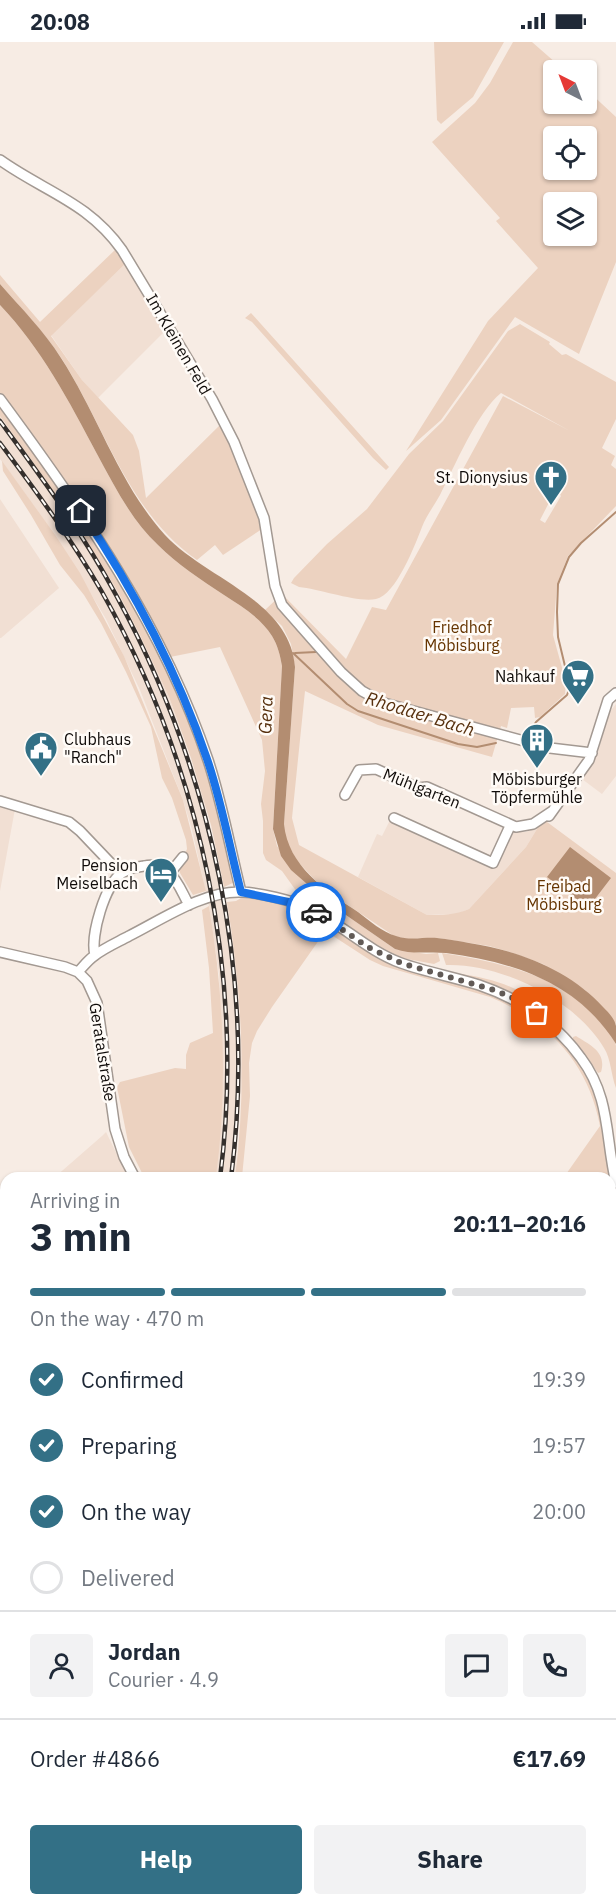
<!DOCTYPE html>
<html lang="en">
<head>
<meta charset="utf-8">
<style>
	body { margin:0; font-family:"IBM Plex Sans",sans-serif; background:#f2f2f3; color:#1f2937; height:100vh; display:flex; flex-direction:column; font-size:22px; white-space:nowrap }
	* { box-sizing:border-box; margin:0 }
	p { font-size:20px; color:#747a83 }
	.icon { flex:none; width:33px; height:33px; fill:none; stroke:currentColor; stroke-width:2; stroke-linecap:round; stroke-linejoin:round }
	.map { position:relative; flex:1; overflow:hidden }
	.details { position:absolute; left:0px; top:1130px; width:616px; height:734px; display:flex; flex-direction:column; background:#fff; border-radius:18px 18px 0 0; box-shadow:0 2px 4px #0004 }
	.details>* { flex:none }
	.needle { width:39px; rotate:318deg }
	.controls { position:absolute; left:543px; top:18px; display:grid; gap:12px }
	.controls a { display:grid; place-items:center; width:54px; height:54px; border-radius:6px; background:#fff; box-shadow:0 2px 4px #0004; font-size:30px }
	.pin { position:absolute; display:grid; place-items:center; width:51px; height:51px; color:#fff; margin:-26px; border-radius:12px; box-shadow:0 3px 9px #0006 }
	.courier { position:absolute; display:grid; place-items:center; width:60px; height:60px; margin:-30px; border:4px solid #1a73e8; border-radius:50%; background:#fff; color:#222; box-shadow:0 2px 8px #0007 }
	.summary em { font-style:normal; font-weight:700 }
	.summary div { display:flex; flex-direction:column-reverse }
	.summary { display:flex; align-items:center; justify-content:space-between; height:102px; padding:0 30px }
	h1 { font-size:39px; font-weight:700; line-height:45px }
	.bar { display:grid; grid-template-columns:repeat(4,1fr); gap:9px 6px; align-content:center; height:72px; padding:0 30px }
	.bar i { height:8px; border-radius:4px; background:#e0e1e3 }
	.bar .selected { background:#337086 }
	.bar p { grid-column:span 4 }
	.line { display:flex; align-items:center; gap:15px; padding:0 30px; border-top:2px solid #e0e1e3 }
	.line div { flex:1 }
	.round { display:grid; place-items:center; flex:none; width:63px; height:63px; border-radius:6px; background:#f2f2f3 }
	ol { padding:0 30px; list-style:none }
	li { display:flex; align-items:center; gap:18px; height:66px }
	li p { margin-inline-start:auto }
	li .icon { padding:6px; border-radius:50%; background:#337086; color:#fff; stroke-width:4 }
	li:last-child { color:#747a83 }
	li i { width:33px; height:33px; border:3px solid #e0e1e3; border-radius:50% }
	.cta { display:flex; gap:12px; margin-top:auto; padding:12px 30px }
	.cta a { flex:1; height:69px; border-radius:6px; background:#337086; color:#fff; font-size:24px; font-weight:700; line-height:69px; text-align:center }
	.cta a+a { background:#f2f2f3; color:#1f2937 }
	.status { display:flex; justify-content:space-between; align-items:center; height:42px; padding:0 30px; background:#fff; direction:ltr }
	.status svg { height:16px; fill:currentColor }
	.map>svg:first-child { display:block }
	.built { fill:#f1dfd3 }
	.green { fill:#ecd2c0; fill-rule:evenodd }
	.water { fill:#b38d71 }
	.lines { fill:none; stroke-linecap:round; stroke-linejoin:round }
	.stream { stroke:#b38d71; stroke-width:2 }
	.minor-casing { stroke:#a39992; stroke-width:12 }
	.minor { stroke:#fff; stroke-width:9 }
	.rail-casing { stroke:#35302d; stroke-width:4.5 }
	.rail { stroke:#fffbf7; stroke-width:2; stroke-dasharray:7; stroke-linecap:butt }
	.done { stroke:#615a56; stroke-width:6; stroke-dasharray:0 10.8 }
	.route { stroke:#1a73e8; stroke-width:8 }
	.labels { text-anchor:middle; stroke-width:5; stroke-linejoin:round; paint-order:stroke }
	.street-label { font-size:16px; fill:#100c0a; stroke:#fffbf7 }
	.poi-label { font-size:16px; fill:#100c0a; stroke:#fffbf7; text-anchor:end }
	.park-label { font-size:16px; fill:#653401; stroke:#fffbf7 }
	.water-label { font-size:18px; font-style:italic; fill:#57300e; stroke:#fffbf7 }
</style>
</head>
<body>
<div class="status"><b>20:08</b><svg viewBox="0 0 49 12"><path d="M0 12V9h3v3zM5 12V6h3v6zM10 12V3h3v9zM15 12V0h3v12zM26 1h20v11H26zM47 4h2v5h-2z"/></svg></div>
<div class="map">
<svg width="616" height="1862" viewBox="0 0 616 1862">
	<rect width="100%" height="100%" fill="#f7ece4"/>
	<!-- built -->
	<path class="built" d="M126,221L167,287L98,356L82,338L51,293Z
		M0,374L76,481L118,550L139,591L169,655L202,752L227,860L237,930L242,1033L235,1135H216L223,1033L219,932L209,864L192,788L183,758L140,648L106,577L56,494L0,417Z
		M0,457L59,546L1,596H0Z
		M616,662V734L602,752L582,737L597,713L609,671Z
		M0,764L15,767L0,849Z
		M394,770L492,814L505,785L518,790H526L534,787L543,777L526,805L469,867L457,872L427,873L358,835L377,792L382,794Z
		M106,1090L128,1135H55L102,1094Z"/>
	<!-- green -->
	<path class="green" d="M434,0H504L473,55L441,82L437,78Z
		M513,0H532L564,28H554V62H586L587,48L616,75V220L579,312L515,275L441,378L406,409L488,279L538,226L496,179L500,176L432,100L475,61L490,41ZM586,94V128H554V94ZM586,160V194H554V160Z
		M117,206L126,221L51,294L82,338L133,393L139,409L146,456L221,382L260,477L262,487L223,513L215,503L197,518C128,470 105,385 62,317C44,290 21,266 0,242V233L40,280Z
		M0,263C41,306 69,359 97,412C114,443 131,478 158,503C177,522 201,538 224,553C241,564 261,576 272,594C278,604 280,613 282,624L274,768L273,787L277,804L309,844L330,862L395,907L426,912L438,911L440,919L434,922L402,916L375,903L327,871L302,857L282,829L266,818L263,811V779L261,762L265,729L262,698L220,605L165,616L207,719L237,839L224,845L211,783L191,716L169,655L139,591L118,550L76,481L0,374Z
		M251,271L389,425L386,428L373,416L252,280L245,276Z
		M520,282L550,300L549,302L562,313L566,312L616,340V377L602,406L615,414L611,423L616,427V464L568,514L557,542L553,593L566,640L565,652L540,675L535,676L534,665L511,666L507,686L501,684L492,715L378,683L305,649L292,776L299,803L427,873C443,873 455,873 469,867L526,805L543,777L616,831V982L585,948L543,922L510,910L489,904L438,896L408,897L394,894L336,855L318,841L298,820L285,798L284,782L295,625L291,602L282,584L265,568L282,552L346,617L372,565L386,568L503,354L570,389L501,351C477,370 454,426 440,453C434,464 426,474 422,485C415,503 396,553 376,557C358,561 320,547 299,545L291,541L294,536L327,502L367,467L409,412L443,379L508,289ZM554,451H559L561,454L545,481L540,478Z
		M2,419L56,494L80,531L124,614L183,758L206,849L193,853L180,831L179,825L187,807L186,798L172,756L162,736L151,685L126,630L101,581L84,553L60,523L31,473L3,429Z
		M241,856L265,858L309,870L370,910L477,946L515,961L552,990L570,1007L587,1032L598,1056L616,1153L611,1167L610,1136L564,1135L600,1084C588,1020 549,980 490,955L383,924L370,918L330,892L324,891L272,965L257,989L252,1001L249,1021L250,1054L242,1135H235C247,1044 242,951 227,860L236,859Z
		M209,864C224,954 228,1045 216,1135H144L129,1105L117,1045L120,1040L175,1026L186,1027V1013L190,1001L213,991L209,926L202,868Z
		M442,911C500,920 562,933 601,981C606,987 615,995 616,1004C616,1017 616,1032 616,1046C611,1033 611,1017 604,1006C576,958 500,921 446,923Z
		M462,932C486,936 519,943 535,962L532,963L504,949L459,933Z
		M576,994C590,1003 607,1010 601,1030L598,1031L573,997V995Z
		M610,1170L616,1171V1230L611,1237Z
		M616,1252V1307L611,1312V1259Z
		M6,1271V1598L0,1606V1276Z
		M610,1553L616,1558V1719L611,1725Z
		M6,1695V1759L0,1775V1701Z
		M616,1732V1862H548L543,1857H610V1738Z
		M6,1793V1857H265L270,1862H0V1812Z
		M295,1857H487L482,1862H298Z"/>
	<!-- water -->
	<path class="water" d="M0,242C21,266 44,289 61,316C98,373 119,442 165,493C206,537 290,558 295,625L284,782C288,824 325,848 358,870C370,879 382,890 396,894C410,899 423,895 437,896C448,897 459,899 469,901C517,908 570,928 603,965C608,970 615,977 616,984C616,989 616,996 616,1002C578,941 514,920 446,911C429,909 412,913 395,907L330,862L291,828L281,814L273,787L282,624C280,613 278,604 272,594C261,576 241,564 224,553C201,538 177,522 158,503C131,478 114,443 97,412C69,359 41,306 0,263Z
		M570,805L611,836L588,866L547,835Z"/>
	<g class="lines">
		<!-- stream -->
		<path class="stream" d="M293,611L347,662L358,669L458,702L477,705L496,701
			M295,611L316,610
			M528,693L536,680L567,653L570,645L558,595L557,570L558,542L569,515L581,501L616,470"/>
		<defs>
			<path id="minor" d="M0,118C45,150 88,160 122,208L212,357L234,400L264,476L275,544L282,563L341,630L362,649L384,661L550,706L592,711
				M0,357C83,469 163,584 208,718C222,760 230,806 241,850
				M345,753L359,728L376,727L418,746L427,745L516,785L533,782L551,770
				M0,759L69,780L80,789L120,831
				M549,774L589,718L608,658L616,651
				M394,776L493,821L510,784
				M170,831L183,815
				M0,910L65,925L78,930L87,939L97,961L115,1087L124,1115L135,1136
				M95,913C90,894 105,842 122,831C128,827 136,825 144,824C153,822 162,824 169,831C178,838 183,853 189,863
				M78,930C83,925 88,918 94,914C104,906 118,900 129,894C161,878 205,848 242,850C260,851 291,858 308,866C341,881 366,908 401,921C426,930 454,935 479,943C520,957 556,981 581,1016C611,1056 605,1096 616,1141
				M615,1312L616,1311
				M0,1613L6,1605
				M610,1730L616,1724
				M488,1862L492,1857"/>
		</defs>
		<!-- minor casing -->
		<use href="#minor" class="minor-casing"/>
		<!-- minor -->
		<use href="#minor" class="minor"/>
		<defs>
			<path id="rail" d="M0,379C41,435 83,491 116,553C212,729 257,935 231,1136
				M0,401C36,449 72,498 102,550C201,725 246,936 220,1136
				M0,1640L6,1633
				M0,1657L6,1650"/>
		</defs>
		<!-- rail casing -->
		<use href="#rail" class="rail-casing"/>
		<!-- rail -->
		<use href="#rail" class="rail"/>
	</g>
	<g class="lines">
		<!-- done -->
		<path class="done" d="M316,870L368,905L401,921L497,949L517,958L537,971"/>
		<!-- route -->
		<path class="route" d="M81,469C133,546 177,629 207,717C221,757 230,807 241,850L298,862L316,870"/>
	</g>
	<!-- icons -->
	<defs>
		<symbol id="church-pin" viewBox="-11 -11 22 30"><path d="M0 17L-7.5 6A9.5 9.5 0 1 1 7.5 6Z" fill="#337086" stroke="#fffbf7"/><path d="M-1.2-6h2.4v3.5h3.3v2.4h-3.3V6h-2.4V-.1h-3.3v-2.4h3.3Z" fill="#fff"/></symbol>
		<symbol id="supermarket-pin" viewBox="-11 -11 22 30"><path d="M0 17L-7.5 6A9.5 9.5 0 1 1 7.5 6Z" fill="#337086" stroke="#fffbf7"/><path d="M-6-5.5h2.5l.6 2H6L4.5 2H-2.5L-4.4-4H-6ZM-1.5 3.2a1.3 1.3 0 1 0 .1 0ZM3 3.2a1.3 1.3 0 1 0 .1 0Z" fill="#fff"/></symbol>
		<symbol id="building-pin" viewBox="-11 -11 22 30"><path d="M0 17L-7.5 6A9.5 9.5 0 1 1 7.5 6Z" fill="#337086" stroke="#fffbf7"/><path d="M-4-6H4V6H1V3H-1V6H-4ZM-2.5-4.3h1.7v1.8h-1.7ZM.8-4.3h1.7v1.8H.8ZM-2.5-1h1.7V.8h-1.7ZM.8-1h1.7V.8H.8Z" fill="#fff"/></symbol>
		<symbol id="civic-pin" viewBox="-11 -11 22 30"><path d="M0 17L-7.5 6A9.5 9.5 0 1 1 7.5 6Z" fill="#337086" stroke="#fffbf7"/><path d="M-.6-6.5H3V-4.5H.6V-3L4-1V1h2V6H-6V1h2V-1L-.6-3ZM-1.2 2.5V6h2.4V2.5Z" fill="#fff"/></symbol>
		<symbol id="hotel-pin" viewBox="-11 -11 22 30"><path d="M0 17L-7.5 6A9.5 9.5 0 1 1 7.5 6Z" fill="#337086" stroke="#fffbf7"/><path d="M-6-4.5h1.5V1H6V5H4.5V3h-9V5H-6ZM-4 0a1.8 1.8 0 1 1 3.6 0ZM.5 0V-2.5h3Q6-2.5 6 0Z" fill="#fff"/></symbol>
	</defs>
	<g fill-rule="evenodd">
		<use href="#church-pin" x="532" y="416" width="38" height="52"/>
		<use href="#supermarket-pin" x="559" y="615" width="38" height="52"/>
		<use href="#building-pin" x="518" y="679" width="38" height="52"/>
		<use href="#civic-pin" x="22" y="687" width="38" height="52"/>
		<use href="#hotel-pin" x="142" y="813" width="38" height="52"/>
	</g>
	<g class="labels">
		<!-- street labels -->
		<g class="street-label">
			<text transform="translate(179 302) rotate(60)" y="6">Im Kleinen Feld</text>
			<text transform="translate(422 746) rotate(22)" y="6">Mühlgarten</text>
			<text transform="translate(103 1010) rotate(81)" y="6">Geratalstraße</text>
		</g>
		<!-- poi labels -->
		<g class="poi-label">
			<text x="528" y="441">St. Dionysius</text>
			<text x="555" y="640">Nahkauf</text>
			<text x="64" y="703" text-anchor="start">Clubhaus<tspan x="64" dy="18">"Ranch"</tspan></text>
			<text x="537" y="743" text-anchor="middle">Möbisburger<tspan x="537" dy="18">Töpfermühle</tspan></text>
			<text x="138" y="829">Pension<tspan x="138" dy="18">Meiselbach</tspan></text>
		</g>
		<!-- park labels -->
		<g class="park-label">
			<text x="462" y="591">Friedhof<tspan x="462" dy="18">Möbisburg</tspan></text>
			<text x="564" y="850">Freibad<tspan x="564" dy="18">Möbisburg</tspan></text>
		</g>
		<!-- water labels -->
		<g class="water-label">
			<text transform="translate(420 672) rotate(17)" y="6">Rhodaer Bach</text>
			<text transform="translate(266 673) rotate(-88)" y="6">Gera</text>
		</g>
	</g>
</svg>
<div class="controls">
<a><svg class="needle" viewBox="-14 -14 28 28"><path d="M0-13l5 13h-10z" fill="#e53935"/><path d="M0 13l5-13h-10z" fill="#747a83"/></svg></a>
<a><svg class="icon" aria-label="locate" viewBox="0 0 24 24"><circle cx="12" cy="12" r="6"/><path d="M12 2v4M12 18v4M2 12h4M18 12h4"/></svg></a>
<a><svg class="icon" aria-label="layers" viewBox="0 0 24 24"><path d="M12 4l9 5-9 5-9-5zM3 14l9 5 9-5"/></svg></a>
</div>
<div class="pin" style="left:537px;top:971px;background:#ea580c"><svg class="icon" aria-label="bag" viewBox="0 0 24 24"><path d="M5 8h14l-1 12H6zM9 8a3 3 0 0 1 6 0"/></svg></div>
<div class="pin" style="left:81px;top:469px;background:#1f2937"><svg class="icon" aria-label="home" viewBox="0 0 24 24"><path d="M3 11l9-7 9 7M6 9v11h12V9"/></svg></div>
<div class="courier" style="left:316px;top:870px"><svg class="icon" aria-label="car" viewBox="0 0 24 24"><path d="M5 17H2v-5l4-1 3-4h7l3 4 3 1v5h-3M9 17h6M6 11h13"/><circle cx="7" cy="17" r="2"/><circle cx="17" cy="17" r="2"/></svg></div>
<section class="details">
<div class="summary"><div><h1>3 min</h1><p>Arriving in</p></div><em>20:11–20:16</em></div>
<div class="bar"><i class="selected"></i><i class="selected"></i><i class="selected"></i><i></i><p>On the way · 470 m</p></div>
<ol>
<li><svg class="icon" aria-label="check" viewBox="0 0 24 24"><path d="M5 12l5 5 9-10"/></svg>Confirmed<p>19:39</p></li>
<li><svg class="icon" aria-label="check" viewBox="0 0 24 24"><path d="M5 12l5 5 9-10"/></svg>Preparing<p>19:57</p></li>
<li><svg class="icon" aria-label="check" viewBox="0 0 24 24"><path d="M5 12l5 5 9-10"/></svg>On the way<p>20:00</p></li>
<li><i></i>Delivered</li>
</ol>
<div class="line" style="height:108px"><a class="round"><svg class="icon" aria-label="person" viewBox="0 0 24 24"><circle cx="12" cy="8" r="4"/><path d="M4 21q1-7 8-7t8 7"/></svg></a><div><b>Jordan</b><p>Courier · 4.9</p></div><a class="round"><svg class="icon" aria-label="chat" viewBox="0 0 24 24"><path d="M4 5h16v11H9l-5 4z"/></svg></a><a class="round"><svg class="icon" aria-label="phone" viewBox="0 0 24 24"><path d="M5 4h4l2 5-3 2q2 4 5 5l2-3 5 2v4C11 20 4 13 5 4z"/></svg></a></div>
<div class="line" style="height:78px"><div>Order #4866</div><b>€17.69</b></div>
<div class="cta"><a>Help</a><a>Share</a></div>
</section>
</div>
</body>
</html>
